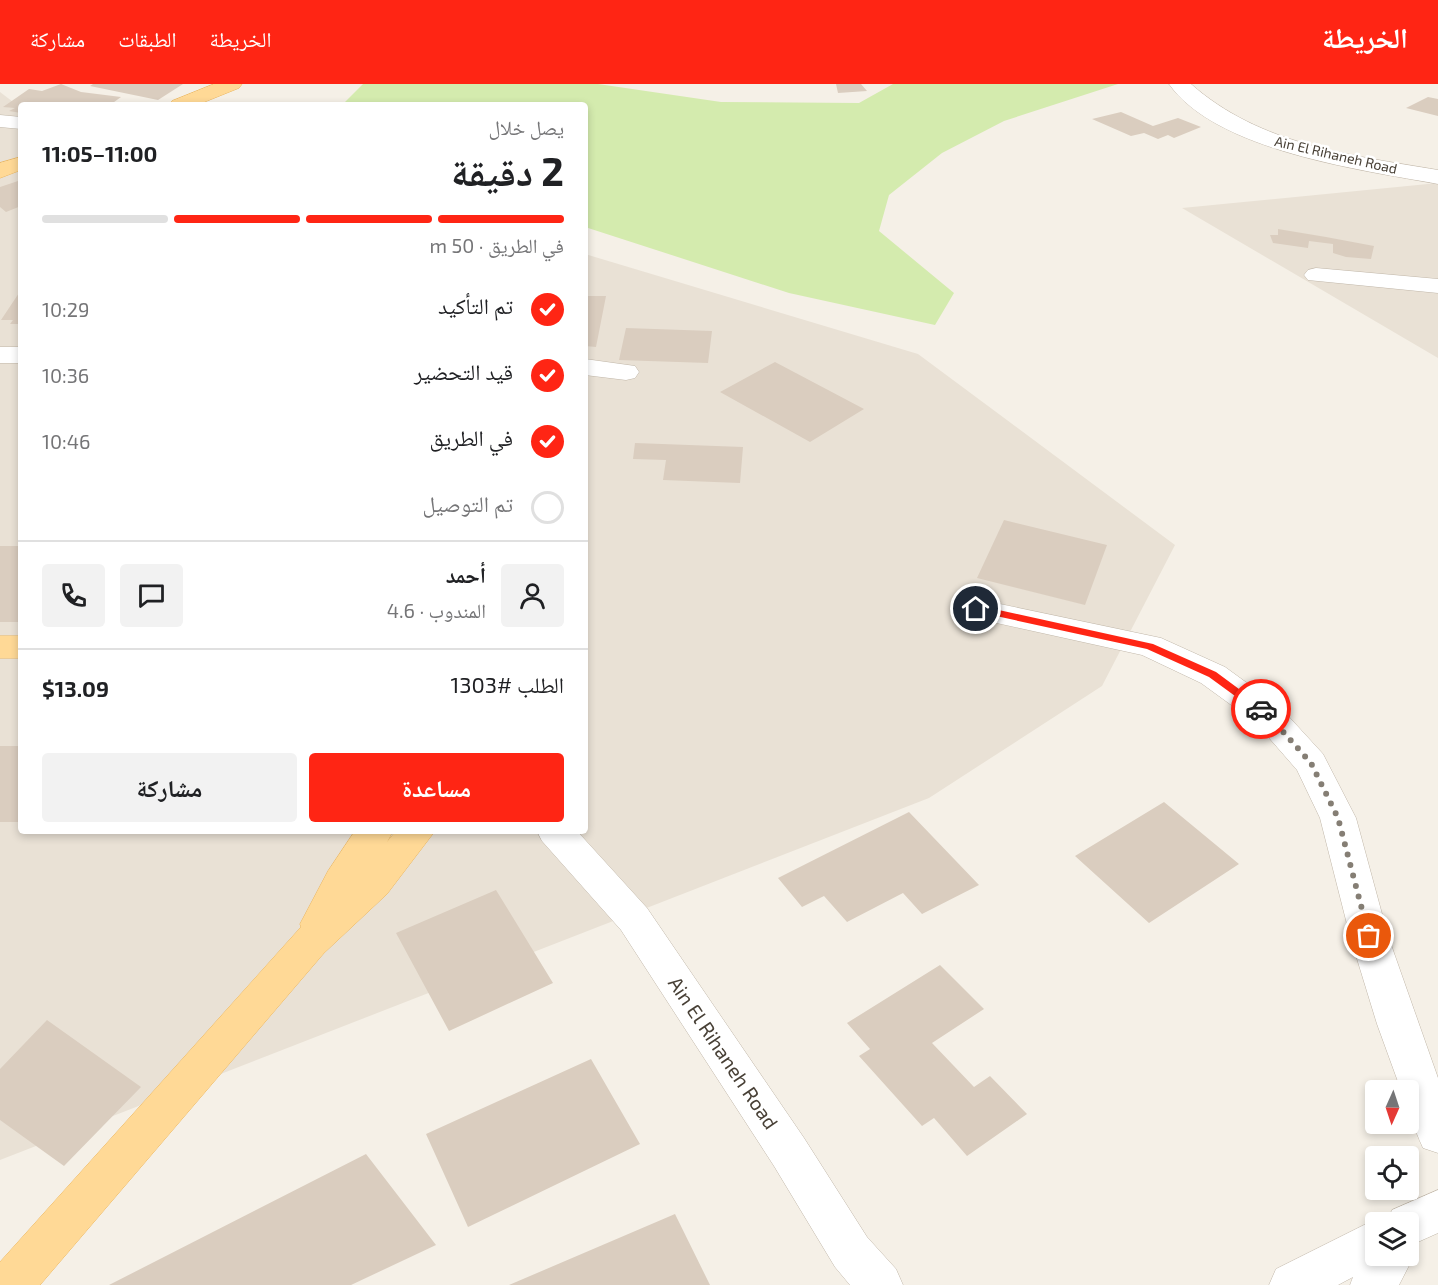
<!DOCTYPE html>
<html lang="ar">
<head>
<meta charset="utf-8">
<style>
	body { margin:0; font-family:"Exo 2","Noto Naskh Arabic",sans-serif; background:#f2f2f2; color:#202124; direction:rtl; height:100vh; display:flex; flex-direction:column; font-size:22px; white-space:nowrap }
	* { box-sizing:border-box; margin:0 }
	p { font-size:20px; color:#757577 }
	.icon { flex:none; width:33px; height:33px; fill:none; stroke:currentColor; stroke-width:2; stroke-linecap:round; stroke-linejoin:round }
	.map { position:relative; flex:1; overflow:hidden; direction:ltr }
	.panel { position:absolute; left:18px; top:18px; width:570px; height:732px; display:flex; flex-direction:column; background:#fff; border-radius:6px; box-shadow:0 3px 9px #0003; direction:rtl }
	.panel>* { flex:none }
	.needle { width:39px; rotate:183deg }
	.buttons { position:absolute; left:1365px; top:996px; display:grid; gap:12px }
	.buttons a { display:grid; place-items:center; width:54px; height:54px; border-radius:6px; background:#fff; box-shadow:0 3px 9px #0003; font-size:30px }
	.pin { position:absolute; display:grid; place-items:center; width:51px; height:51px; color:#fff; margin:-26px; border:3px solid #fff; border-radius:50%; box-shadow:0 2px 6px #0007 }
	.courier { position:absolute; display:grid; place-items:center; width:60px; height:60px; margin:-30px; border:4px solid #ff2514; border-radius:50%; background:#fff; color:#222; box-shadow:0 2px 8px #0007 }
	.summary em { font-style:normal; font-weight:700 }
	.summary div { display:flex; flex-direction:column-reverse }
	.summary { display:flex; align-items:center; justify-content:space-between; height:102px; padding:0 24px }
	h1 { font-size:39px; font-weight:700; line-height:45px }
	.bar { display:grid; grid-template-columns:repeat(4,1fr); gap:9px 6px; align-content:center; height:72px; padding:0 24px }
	.bar i { height:8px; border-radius:4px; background:#e0e0e0 }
	.bar .selected { background:#ff2514 }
	.bar p { grid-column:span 4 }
	.line { display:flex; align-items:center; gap:15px; padding:0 24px; border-top:2px solid #e0e0e0 }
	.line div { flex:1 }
	.round { display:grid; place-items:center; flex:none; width:63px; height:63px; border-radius:6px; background:#f2f2f2 }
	ol { padding:0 24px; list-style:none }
	li { display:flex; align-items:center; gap:18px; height:66px }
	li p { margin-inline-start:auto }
	li .icon { padding:6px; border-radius:50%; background:#ff2514; color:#fff; stroke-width:4 }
	li:last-child { color:#757577 }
	li i { width:33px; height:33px; border:3px solid #e0e0e0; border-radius:50% }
	.action { display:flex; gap:12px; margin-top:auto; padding:12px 24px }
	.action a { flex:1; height:69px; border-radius:6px; background:#ff2514; color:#fff; font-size:24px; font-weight:700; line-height:69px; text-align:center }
	.action a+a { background:#f2f2f2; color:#202124 }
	header { display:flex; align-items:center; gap:36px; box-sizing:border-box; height:84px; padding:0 30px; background:#ff2514; color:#fff }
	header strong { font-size:28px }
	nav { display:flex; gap:33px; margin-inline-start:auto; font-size:21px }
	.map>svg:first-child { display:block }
	.residential { fill:#e9e1d5 }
	.green { fill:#d4ebae }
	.building { fill:#dacdbf }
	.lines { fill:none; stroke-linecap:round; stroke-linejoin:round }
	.minor-casing { stroke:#c1b7a9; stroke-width:1 }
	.major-casing { stroke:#ebb65f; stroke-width:1 }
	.minor { fill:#fff; fill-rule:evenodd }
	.major { fill:#ffd996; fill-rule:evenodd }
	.route { fill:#ff2514 }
	.done { stroke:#857e74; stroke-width:6; stroke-dasharray:0 10.8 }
	.labels { text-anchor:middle; stroke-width:5; stroke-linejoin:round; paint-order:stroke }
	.far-street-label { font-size:14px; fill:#484036; stroke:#fff }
	.near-street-label { font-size:20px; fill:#484036; stroke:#fff }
</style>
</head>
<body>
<header>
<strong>الخريطة</strong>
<nav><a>الخريطة</a><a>الطبقات</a><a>مشاركة</a></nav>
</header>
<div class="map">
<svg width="1438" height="1201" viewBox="0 0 1438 1201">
	<rect width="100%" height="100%" fill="#f5f0e7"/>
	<!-- residential -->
	<path class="residential" d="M0,8L21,24V747H585V170L918,270L1175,461L1102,602L929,714L0,1076Z
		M1438,99V274L1182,124Z"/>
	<!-- green -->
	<path class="green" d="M363,0H598L721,18L859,19L893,0H1118L1004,37L942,69L889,111L879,147L954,209L935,241L789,209L585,143V21H342Z"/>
	<!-- building -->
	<path class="building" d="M61,0L81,8L121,13L110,21H21V29L9,27L15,24L3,23L29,5L42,7Z
		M93,0H183L158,16L90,2Z
		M836,0H861L867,7L838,9Z
		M1428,13L1438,15V32L1406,24Z
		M1121,28L1153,42L1178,34L1201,43L1174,54L1168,51L1158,55L1144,49L1131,52L1092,35Z
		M21,96V122L6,128L0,123V103Z
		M1278,145L1326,153L1374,162L1371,175L1346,173L1333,169V160L1309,157L1308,164L1273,159L1270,151H1278Z
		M21,206V240H10L13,236H1Z
		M585,212H606L596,263L585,262Z
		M626,244L712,247L708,279L619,276Z
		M775,278L864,325L810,358L720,308Z
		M635,359L743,363L740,399L663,396L666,376L633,375Z
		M1004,436L1107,461L1085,521L977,494Z
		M0,462H21V538H0Z
		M0,662H21V738H0Z
		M1164,718L1239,780L1149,839L1075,772Z
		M909,728L979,801L922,830L903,809L847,838L824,812L802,823L778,794Z
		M496,806L553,899L449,947L396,849Z
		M940,881L984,925L932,959L974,1003L990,992L1027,1030L967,1072L934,1034L922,1042L859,972L870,965L847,939Z
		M47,936L141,1003L64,1082L0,1036V985Z
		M591,975L640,1060L468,1143L426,1050Z
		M366,1070L436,1161L351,1201H109Z
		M675,1130L710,1201H509Z"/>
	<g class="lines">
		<defs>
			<path id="minor" d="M1169,0H1191C1260,61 1350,71 1438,86V100C1362,86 1216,67 1169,0Z
				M0,31L21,33V45L0,43Z
				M1316,184L1438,195V209L1308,196L1304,191L1308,186Z
				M0,263H21V279H0Z
				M585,275L635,282L639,288L635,294L626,296L585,291Z
				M976,515L1161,554L1225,583L1280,623L1323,670L1356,734L1388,852L1438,994V1069L1423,1064C1414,1044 1408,1028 1408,1006H1401L1377,940L1350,852L1320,734L1297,686L1256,639L1201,599L1142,571L965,532L960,525L965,518Z
				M537,747H577L647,824L804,1054L867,1153L896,1185L903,1201H850L835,1183L774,1082L621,846L542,757Z
				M1438,1106V1149L1409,1162L1414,1172L1399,1201H1350L1353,1193L1338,1201H1269L1276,1185L1376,1135L1384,1138H1376V1172H1408V1138H1387L1392,1126Z"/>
			<path id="major" d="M214,0H242L239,4L197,21H169L172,17Z
				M21,73V86L0,94V79Z
				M0,552H21V574H0Z
				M355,747H393L387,758L396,747H435L387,810L324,869L40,1201H0V1178L301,843L300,840L328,787Z"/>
		</defs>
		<!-- minor casing -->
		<use href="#minor" class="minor-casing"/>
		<!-- major casing -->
		<use href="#major" class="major-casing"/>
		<!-- minor -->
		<use href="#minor" class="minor"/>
		<!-- major -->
		<use href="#major" class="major"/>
	</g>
	<!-- route -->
	<path class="route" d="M976,521L1153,560L1216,588L1266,625L1264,628H1257L1209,593L1147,565L973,527V522Z"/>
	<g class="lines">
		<!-- done -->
		<path class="done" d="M1261,625L1268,631L1311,679L1338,734L1369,852"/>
	</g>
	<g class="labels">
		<!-- far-street labels -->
		<g class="far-street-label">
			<text transform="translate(1336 71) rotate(13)" y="5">Ain El Rihaneh Road</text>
		</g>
		<!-- near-street labels -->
		<g class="near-street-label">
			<text transform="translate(723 969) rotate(56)" y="7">Ain El Rihaneh Road</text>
		</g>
	</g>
</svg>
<div class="buttons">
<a><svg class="needle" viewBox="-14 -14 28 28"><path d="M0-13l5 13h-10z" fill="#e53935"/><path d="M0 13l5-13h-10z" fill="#757577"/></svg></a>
<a><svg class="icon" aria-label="locate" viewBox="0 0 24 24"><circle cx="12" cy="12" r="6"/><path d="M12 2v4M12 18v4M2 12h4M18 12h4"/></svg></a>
<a><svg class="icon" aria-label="layers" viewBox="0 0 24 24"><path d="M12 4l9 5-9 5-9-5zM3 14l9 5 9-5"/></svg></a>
</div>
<div class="pin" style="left:1369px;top:852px;background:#ea580c"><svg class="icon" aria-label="bag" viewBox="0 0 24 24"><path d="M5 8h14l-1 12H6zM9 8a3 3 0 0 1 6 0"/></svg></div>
<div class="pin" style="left:976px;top:525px;background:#1f2937"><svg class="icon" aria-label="home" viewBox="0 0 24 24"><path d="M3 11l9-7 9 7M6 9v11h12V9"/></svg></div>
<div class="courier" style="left:1261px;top:625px"><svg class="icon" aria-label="car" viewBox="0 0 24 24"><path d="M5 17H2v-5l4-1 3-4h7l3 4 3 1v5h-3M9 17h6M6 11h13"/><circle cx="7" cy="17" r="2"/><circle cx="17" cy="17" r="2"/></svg></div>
<section class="panel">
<div class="summary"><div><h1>2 دقيقة</h1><p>يصل خلال</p></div><em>11:00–11:05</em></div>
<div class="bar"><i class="selected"></i><i class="selected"></i><i class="selected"></i><i></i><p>في الطريق · 50 m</p></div>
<ol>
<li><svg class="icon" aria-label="check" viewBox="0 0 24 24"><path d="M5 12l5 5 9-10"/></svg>تم التأكيد<p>10:29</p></li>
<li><svg class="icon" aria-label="check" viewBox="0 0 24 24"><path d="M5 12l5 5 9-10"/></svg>قيد التحضير<p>10:36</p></li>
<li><svg class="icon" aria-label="check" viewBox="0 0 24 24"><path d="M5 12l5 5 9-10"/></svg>في الطريق<p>10:46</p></li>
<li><i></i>تم التوصيل</li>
</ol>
<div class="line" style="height:108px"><a class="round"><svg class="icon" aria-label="person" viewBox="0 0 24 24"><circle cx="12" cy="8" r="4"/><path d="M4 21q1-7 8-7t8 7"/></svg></a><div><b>أحمد</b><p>المندوب · 4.6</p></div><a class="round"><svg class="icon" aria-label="chat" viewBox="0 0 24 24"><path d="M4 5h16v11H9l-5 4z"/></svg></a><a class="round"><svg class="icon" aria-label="phone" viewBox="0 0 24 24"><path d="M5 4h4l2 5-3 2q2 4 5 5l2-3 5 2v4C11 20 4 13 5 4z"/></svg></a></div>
<div class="line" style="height:78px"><div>الطلب #1303</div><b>$13.09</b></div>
<div class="action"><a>مساعدة</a><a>مشاركة</a></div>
</section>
</div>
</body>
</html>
